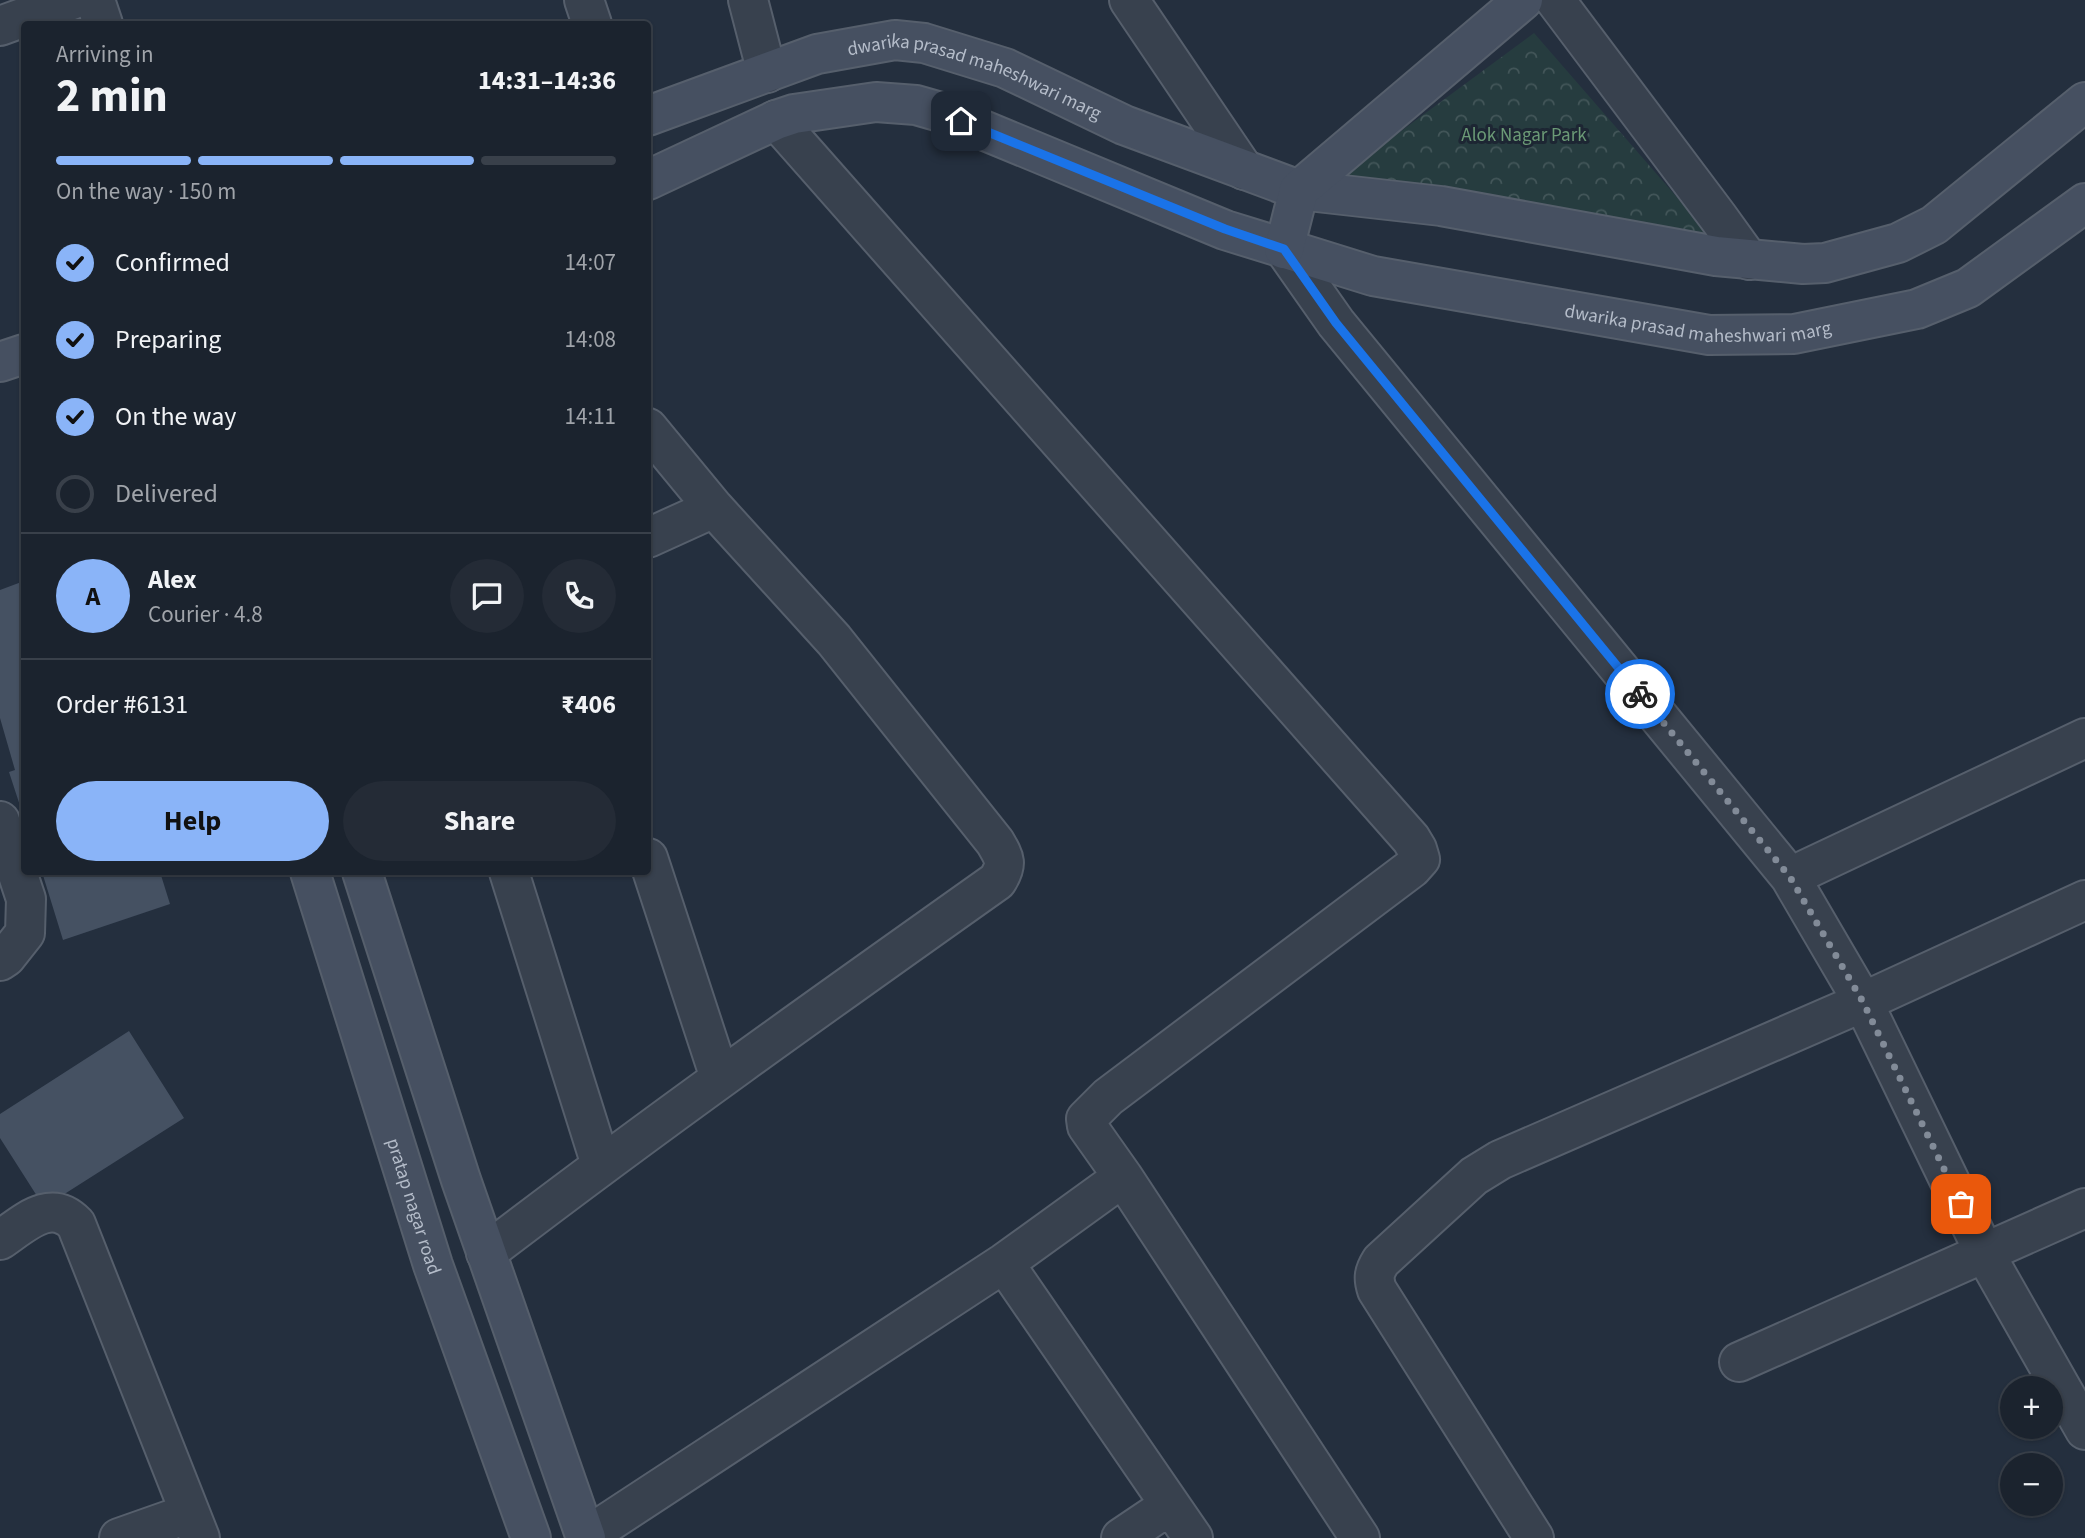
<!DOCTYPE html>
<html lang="en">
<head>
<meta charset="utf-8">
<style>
	body { margin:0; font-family:"Source Sans 3",sans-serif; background:#242b36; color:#f1f3f6; height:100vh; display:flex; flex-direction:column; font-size:26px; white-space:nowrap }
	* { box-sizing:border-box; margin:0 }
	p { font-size:23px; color:#a0a4aa }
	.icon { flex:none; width:38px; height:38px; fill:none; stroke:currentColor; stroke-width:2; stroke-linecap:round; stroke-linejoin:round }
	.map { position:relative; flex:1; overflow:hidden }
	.drawer { position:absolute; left:21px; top:21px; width:630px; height:854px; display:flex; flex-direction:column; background:#1b232e; border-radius:7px; box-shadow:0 2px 5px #0004,0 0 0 2px #39404a }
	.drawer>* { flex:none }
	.fabs { position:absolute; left:2000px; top:1376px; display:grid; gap:14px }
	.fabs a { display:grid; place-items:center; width:63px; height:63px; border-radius:50%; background:#1b232e; box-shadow:0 2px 5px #0004,0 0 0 2px #39404a; font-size:35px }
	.pin { position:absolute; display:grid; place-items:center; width:60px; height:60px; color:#fff; margin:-30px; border-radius:14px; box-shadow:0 4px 10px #0006 }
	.courier { position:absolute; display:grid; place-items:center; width:70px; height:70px; margin:-35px; border:5px solid #1a73e8; border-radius:50%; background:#fff; color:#222; box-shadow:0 2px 9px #0007 }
	.overview em { font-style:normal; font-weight:700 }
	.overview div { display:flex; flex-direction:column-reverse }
	.overview { display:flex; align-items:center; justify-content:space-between; height:119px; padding:0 35px }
	h1 { font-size:46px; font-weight:700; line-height:52px }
	.bar { display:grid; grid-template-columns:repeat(4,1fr); gap:10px 7px; align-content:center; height:84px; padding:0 35px }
	.bar i { height:9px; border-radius:5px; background:#39404a }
	.bar .current { background:#8ab4f8 }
	.bar p { grid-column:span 4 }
	.line { display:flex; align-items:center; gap:18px; padding:0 35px; border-top:2px solid #39404a }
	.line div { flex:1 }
	.round { display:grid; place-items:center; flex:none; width:74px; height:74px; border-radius:37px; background:#242b36 }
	ol { padding:0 35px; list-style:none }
	li { display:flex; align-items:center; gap:21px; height:77px }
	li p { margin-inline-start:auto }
	li .icon { padding:7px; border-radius:50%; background:#8ab4f8; color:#111; stroke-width:4 }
	li:last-child { color:#a0a4aa }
	li i { width:38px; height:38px; border:4px solid #39404a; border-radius:50% }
	.action { display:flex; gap:14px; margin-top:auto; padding:14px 35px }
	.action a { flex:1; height:80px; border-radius:42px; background:#8ab4f8; color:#111; font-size:28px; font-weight:700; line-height:80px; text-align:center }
	.action a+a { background:#242b36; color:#f1f3f6 }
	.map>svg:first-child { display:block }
	.park { fill:url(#park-crowns) }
	.building { fill:#455162 }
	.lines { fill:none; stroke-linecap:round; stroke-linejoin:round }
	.street-casing { stroke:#565f6c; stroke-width:42 }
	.secondary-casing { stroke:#565f6c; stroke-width:42 }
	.street { stroke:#38414e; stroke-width:38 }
	.secondary { stroke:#465061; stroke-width:38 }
	.done { stroke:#828b98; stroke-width:7; stroke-dasharray:0 12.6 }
	.route { stroke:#1a73e8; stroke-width:9 }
	.labels { text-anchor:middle; stroke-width:6; stroke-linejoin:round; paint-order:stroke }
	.street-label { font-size:19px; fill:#b4bcc9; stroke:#1d2633 }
	.park-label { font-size:19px; fill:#6b9a76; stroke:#1d2633 }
</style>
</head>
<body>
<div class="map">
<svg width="2085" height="1538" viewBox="0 0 2085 1538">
	<defs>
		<pattern id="park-crowns" width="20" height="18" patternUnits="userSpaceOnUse" patternTransform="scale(1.75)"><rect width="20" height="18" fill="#263c3f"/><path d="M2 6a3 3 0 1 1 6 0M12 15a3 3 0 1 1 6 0" fill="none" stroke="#435659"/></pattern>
	</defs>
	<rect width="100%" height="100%" fill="#242f3e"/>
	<!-- park -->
	<path class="park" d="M1534,33L1708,233L1332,182Z"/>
	<!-- building -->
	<path class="building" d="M24,581V818L9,772L15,770L0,718V590Z
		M42,872H160L170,904L63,940Z
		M129,1031L184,1118L44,1207L0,1138V1114Z"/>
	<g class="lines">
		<defs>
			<path id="street" d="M95,0L103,24
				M584,0L592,24
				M748,0L767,73
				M1129,0L1244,170
				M1555,0L1718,217L1749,260
				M0,26L72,0
				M776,120L1411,839L1417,849L1420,859L1412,868L1108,1097L1086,1119L1087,1126L1123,1177L1360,1538
				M1284,249L1336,323L1790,877L1863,1002L1985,1254L2085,1430
				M648,538L714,508
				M0,821L26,899L25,933L6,957L0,961
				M648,858L720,1078
				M509,872L601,1165
				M1790,877L2085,738
				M0,1240C24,1224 50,1197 76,1224L200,1538
				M486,1253C653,1125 825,1003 997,881C1008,864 1005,859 995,842L834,640L714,508L648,428
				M1004,1263L1193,1538
				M1739,1362L2085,1208
				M586,1537L1004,1263L1123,1177
				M119,1538L190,1513
				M1121,1538L1170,1505
				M1534,1538L1377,1290C1373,1278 1374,1272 1381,1261L1474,1176L1500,1160L1863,1002L2085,900"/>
			<g id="secondary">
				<path id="s1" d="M648,116L817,54L895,40L924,43L1005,68L1124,125L1299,190L1441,206L1716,256L1803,264L1825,263L1898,243L1934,225L2085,102"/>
				<path id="s2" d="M648,180L776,120L794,114L876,102L916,105L937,111L1225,230L1373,276L1709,335L1794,334L1917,309L1968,288L2085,203"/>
				<path d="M1284,249L1299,190L1523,0"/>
				<path d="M0,362L24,354"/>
				<path id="s3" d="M310,872L433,1265L531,1538"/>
				<path d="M362,872L461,1180L586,1538"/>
			</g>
		</defs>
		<!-- street casing -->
		<use href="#street" class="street-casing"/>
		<!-- secondary casing -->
		<use href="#secondary" class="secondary-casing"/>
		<!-- street -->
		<use href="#street" class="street"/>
		<!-- secondary -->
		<use href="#secondary" class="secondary"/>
	</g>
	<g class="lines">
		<!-- done -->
		<path class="done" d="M1640,694L1790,877L1863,1002L1961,1204"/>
		<!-- route -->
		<path class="route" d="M961,121L1225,229L1284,249L1336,323L1640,694"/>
	</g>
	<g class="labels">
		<!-- street labels -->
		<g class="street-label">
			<text dy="7" stroke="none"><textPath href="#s1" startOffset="345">dwarika prasad maheshwari marg</textPath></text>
			<text dy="7" stroke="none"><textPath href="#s2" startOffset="1101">dwarika prasad maheshwari marg</textPath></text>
			<text dy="7" stroke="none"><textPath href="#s3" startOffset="350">pratap nagar road</textPath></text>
		</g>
		<!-- park labels -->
		<g class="park-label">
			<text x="1524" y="141">Alok Nagar Park</text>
		</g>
	</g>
</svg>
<div class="fabs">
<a>+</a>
<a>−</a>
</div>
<div class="pin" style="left:1961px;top:1204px;background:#ea580c"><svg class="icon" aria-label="bag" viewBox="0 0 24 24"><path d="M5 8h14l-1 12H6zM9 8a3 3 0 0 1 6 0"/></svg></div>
<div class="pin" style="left:961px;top:121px;background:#1f2937"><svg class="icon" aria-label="home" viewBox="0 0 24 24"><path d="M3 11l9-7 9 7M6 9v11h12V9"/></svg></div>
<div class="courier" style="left:1640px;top:694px"><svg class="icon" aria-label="bike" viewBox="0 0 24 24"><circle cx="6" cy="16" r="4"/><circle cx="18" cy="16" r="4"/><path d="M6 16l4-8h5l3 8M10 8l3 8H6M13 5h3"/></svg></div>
<section class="drawer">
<div class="overview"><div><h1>2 min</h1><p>Arriving in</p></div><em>14:31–14:36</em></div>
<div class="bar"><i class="current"></i><i class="current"></i><i class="current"></i><i></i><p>On the way · 150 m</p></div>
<ol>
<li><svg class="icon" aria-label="check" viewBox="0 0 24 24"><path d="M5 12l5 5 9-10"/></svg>Confirmed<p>14:07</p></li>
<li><svg class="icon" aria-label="check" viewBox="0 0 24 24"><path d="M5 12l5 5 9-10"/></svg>Preparing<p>14:08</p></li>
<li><svg class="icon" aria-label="check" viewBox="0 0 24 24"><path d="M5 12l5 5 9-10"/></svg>On the way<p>14:11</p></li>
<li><i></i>Delivered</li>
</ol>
<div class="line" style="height:126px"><b class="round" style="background:#8ab4f8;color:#111">A</b><div><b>Alex</b><p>Courier · 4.8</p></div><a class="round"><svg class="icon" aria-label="chat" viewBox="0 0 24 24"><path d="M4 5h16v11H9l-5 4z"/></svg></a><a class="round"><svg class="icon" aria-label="phone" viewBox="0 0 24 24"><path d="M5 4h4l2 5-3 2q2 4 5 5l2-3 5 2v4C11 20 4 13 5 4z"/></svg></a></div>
<div class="line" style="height:91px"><div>Order #6131</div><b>₹406</b></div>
<div class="action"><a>Help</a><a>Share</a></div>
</section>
</div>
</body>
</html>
